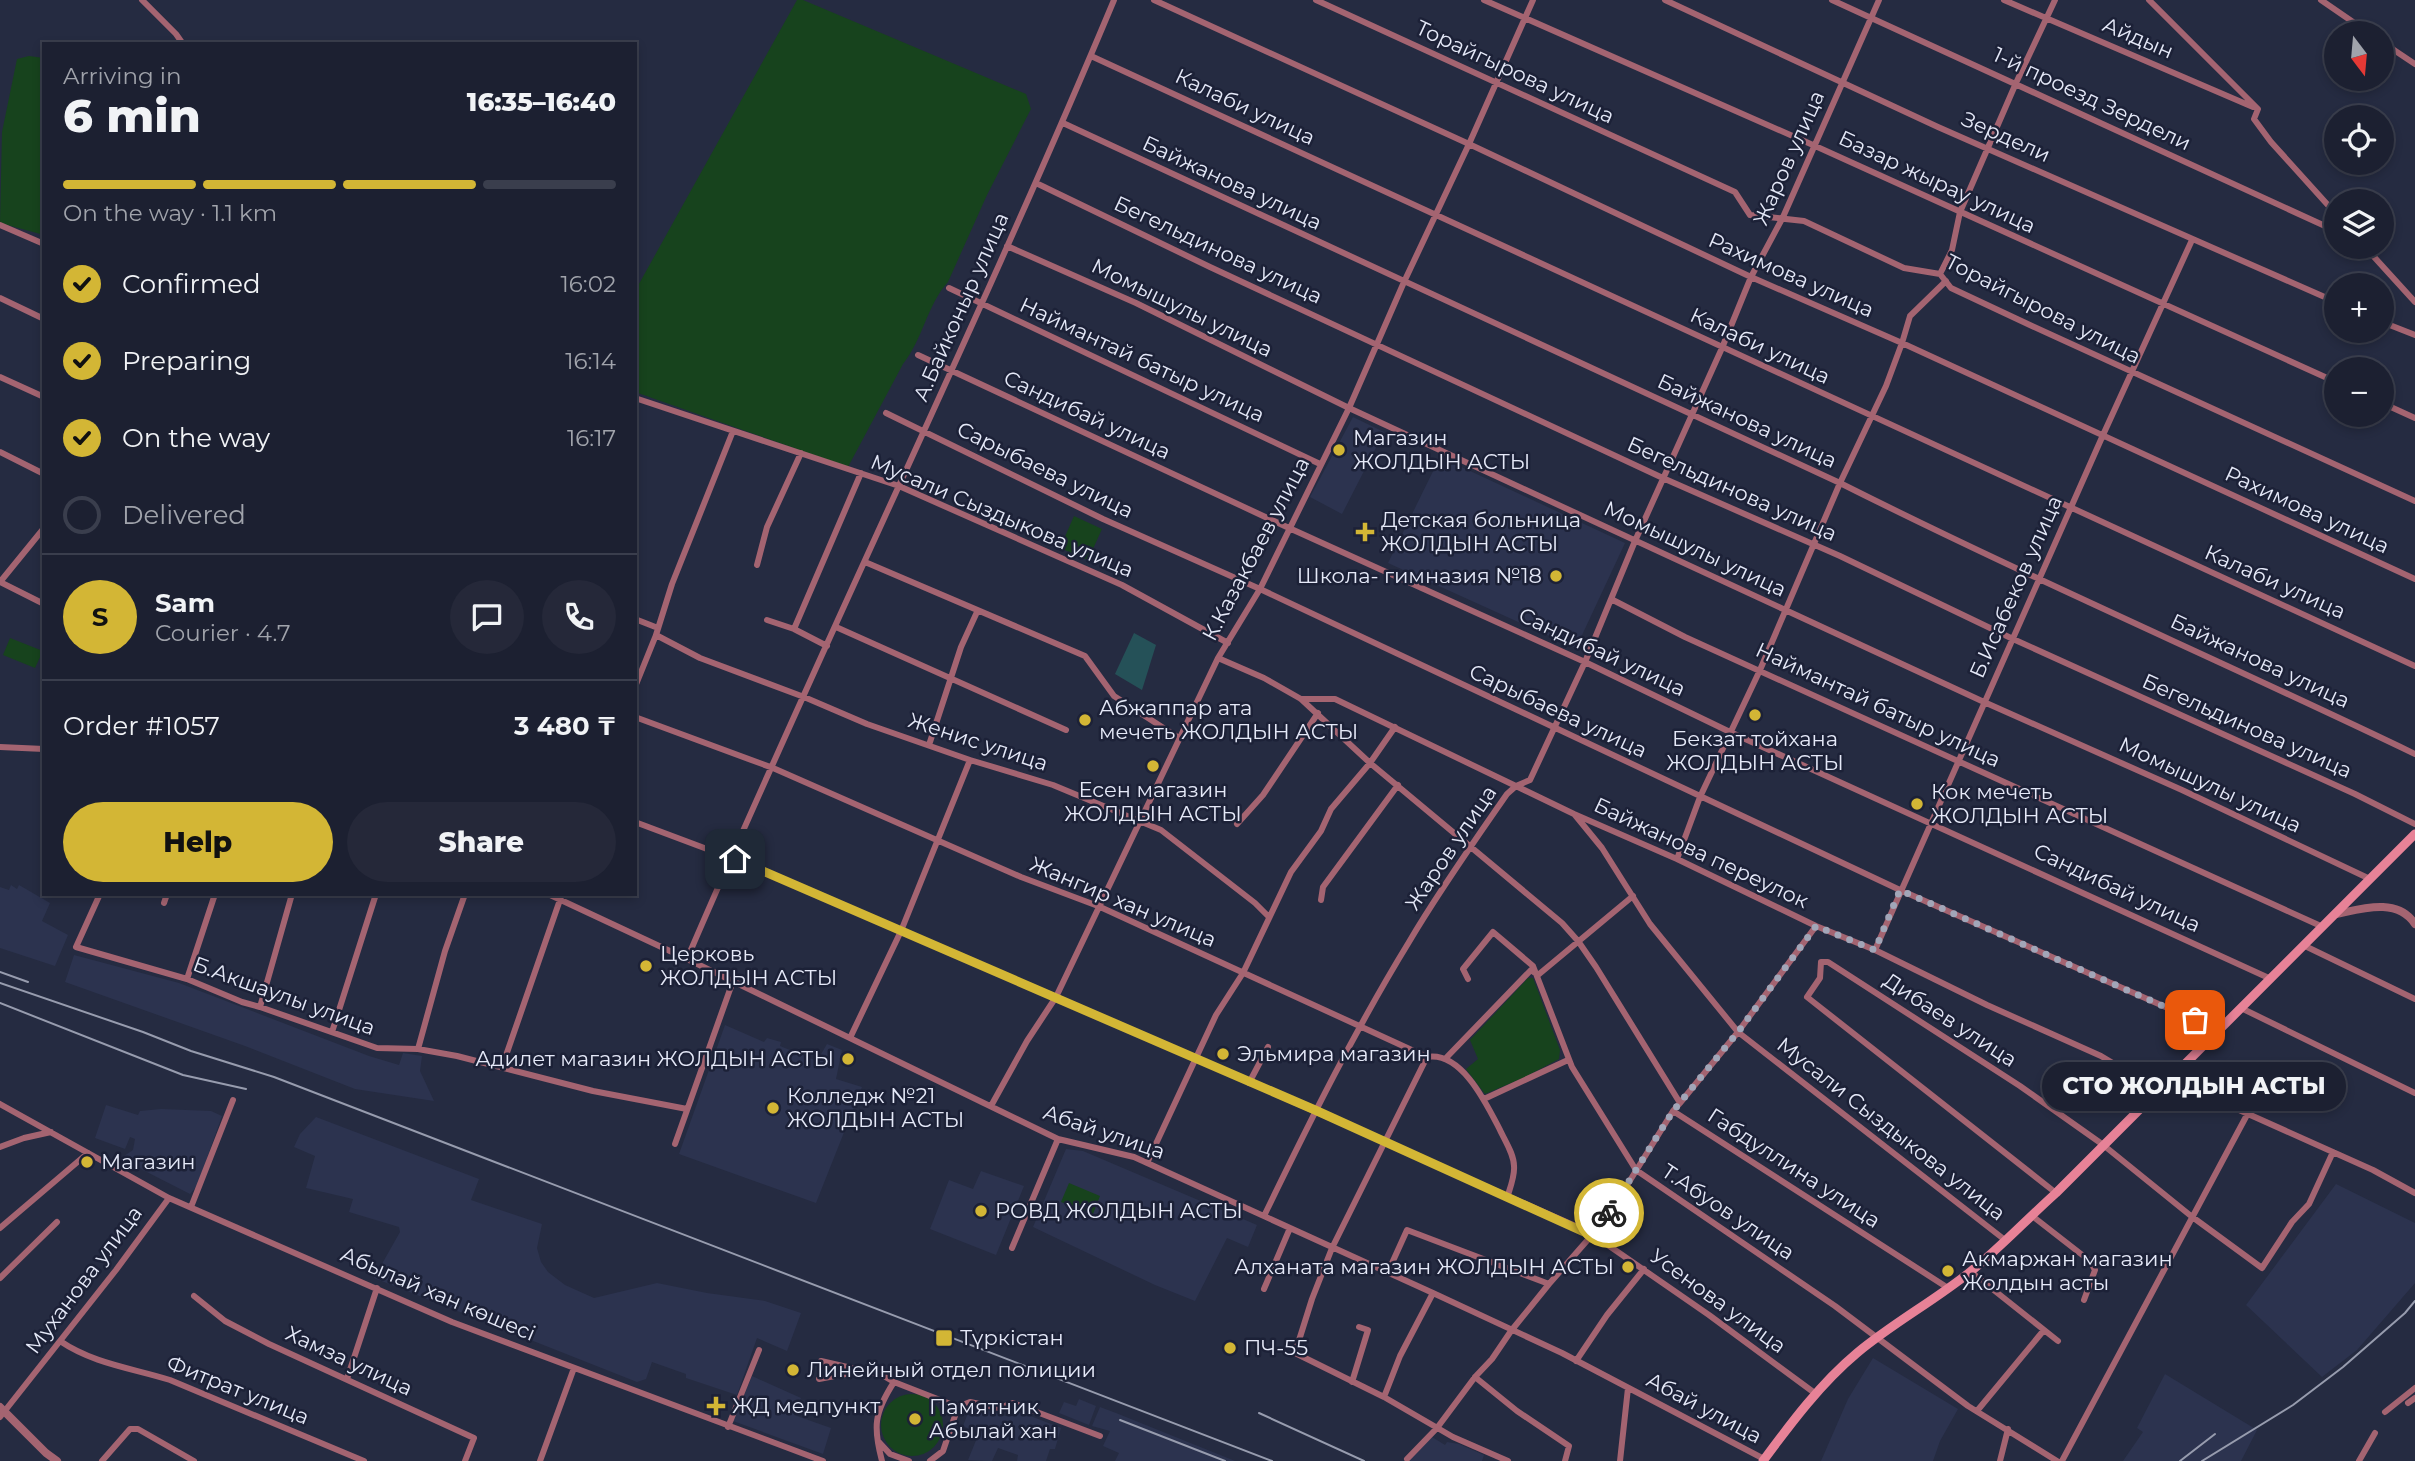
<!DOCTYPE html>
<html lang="en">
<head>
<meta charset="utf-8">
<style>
	body { margin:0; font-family:Montserrat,sans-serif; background:#252839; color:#f1f3f6; height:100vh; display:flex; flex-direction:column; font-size:26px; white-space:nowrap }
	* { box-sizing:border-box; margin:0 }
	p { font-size:23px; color:#a0a3ab }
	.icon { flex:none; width:38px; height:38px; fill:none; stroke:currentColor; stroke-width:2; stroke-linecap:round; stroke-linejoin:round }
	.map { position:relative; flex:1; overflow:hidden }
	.panel { position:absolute; left:42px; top:42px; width:595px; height:854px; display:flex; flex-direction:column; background:#1c2031; border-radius:0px; box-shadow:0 4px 10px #0003,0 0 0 2px #3a3e4d }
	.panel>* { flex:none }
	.needle { width:46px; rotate:164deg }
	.tools { position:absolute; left:2324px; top:21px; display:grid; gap:14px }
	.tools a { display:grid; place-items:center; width:70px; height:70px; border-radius:50%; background:#1c2031; box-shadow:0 4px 10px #0003,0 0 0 2px #3a3e4d; font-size:35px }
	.pin { position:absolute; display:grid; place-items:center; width:60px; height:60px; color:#fff; margin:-30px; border-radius:14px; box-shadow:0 4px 10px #0006 }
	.courier { position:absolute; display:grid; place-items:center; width:70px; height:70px; margin:-35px; border:5px solid #d3b635; border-radius:50%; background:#fff; color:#222; box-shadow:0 2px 9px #0007 }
	.bubble { position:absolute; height:49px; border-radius:24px; background:#1c2031; box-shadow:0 4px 10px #0003,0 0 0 2px #3a3e4d; font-size:23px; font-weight:800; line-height:49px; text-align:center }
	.head em { font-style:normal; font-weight:800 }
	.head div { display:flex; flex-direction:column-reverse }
	.head { display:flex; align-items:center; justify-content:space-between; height:119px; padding:0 21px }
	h1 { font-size:46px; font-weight:800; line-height:52px }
	.bar { display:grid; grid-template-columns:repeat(4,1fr); gap:10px 7px; align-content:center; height:84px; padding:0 21px }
	.bar i { height:9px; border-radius:5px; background:#3a3e4d }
	.bar .current { background:#d3b635 }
	.bar p { grid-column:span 4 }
	.line { display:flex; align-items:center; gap:18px; padding:0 21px; border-top:2px solid #3a3e4d }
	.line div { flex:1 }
	.round { display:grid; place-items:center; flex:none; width:74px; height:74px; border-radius:37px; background:#252839 }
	ol { padding:0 21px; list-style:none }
	li { display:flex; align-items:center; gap:21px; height:77px }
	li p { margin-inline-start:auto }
	li .icon { padding:7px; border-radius:50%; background:#d3b635; color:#111; stroke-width:4 }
	li:last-child { color:#a0a3ab }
	li i { width:38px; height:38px; border:4px solid #3a3e4d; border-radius:50% }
	.button { display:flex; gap:14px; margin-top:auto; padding:14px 21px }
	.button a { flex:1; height:80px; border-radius:42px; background:#d3b635; color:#111; font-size:28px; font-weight:800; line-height:80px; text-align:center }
	.button a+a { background:#252839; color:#f1f3f6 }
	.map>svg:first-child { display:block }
	.built { fill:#2c334f }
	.green { fill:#17431d }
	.water { fill:#255158 }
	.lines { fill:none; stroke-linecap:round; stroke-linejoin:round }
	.minor { stroke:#a46471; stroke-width:6 }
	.tertiary { stroke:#a46471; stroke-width:8 }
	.secondary { stroke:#e78297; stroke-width:9 }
	.rail { stroke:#979cae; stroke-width:2 }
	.done { stroke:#a2a6b8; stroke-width:7; stroke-dasharray:0 12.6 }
	.route { stroke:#d3b635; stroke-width:9 }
	.poi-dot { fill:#d3b635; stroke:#1c2137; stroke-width:2.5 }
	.labels { text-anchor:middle; stroke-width:5; stroke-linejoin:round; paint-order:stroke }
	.street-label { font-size:21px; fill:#e5e9f8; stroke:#1c2137 }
	.poi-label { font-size:21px; fill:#e5e9f8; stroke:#1c2137; text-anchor:start }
</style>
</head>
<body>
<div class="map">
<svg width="2415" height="1461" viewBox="0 0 2415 1461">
	<rect width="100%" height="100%" fill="#252b41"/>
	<!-- built -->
	<path class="built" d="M1353,417L1384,432L1342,514L1310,497Z
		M1440,457L1625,543L1576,648L1388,563Z
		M11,885L17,889L19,885L50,903L42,921L68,935L55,966L0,948V887L9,890Z
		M74,955L179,983L369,1056L399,1065L403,1053L422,1056L420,1071L434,1101L355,1089L245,1046L65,982Z
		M725,1025L764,1042L767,1038L781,1042L780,1046L817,1061L827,1044L842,1050L836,1079L862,1087L816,1203L679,1154Z
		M106,1105L138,1115L140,1111L161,1109L211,1111L222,1116L197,1186L190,1194L141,1169L124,1156L133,1150L135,1139L130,1137L125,1149L95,1138Z
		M316,1117L479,1179L471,1200L542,1224L537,1248L541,1262L548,1272L565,1285L594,1298L657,1283L707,1293L765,1301L801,1313L787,1351L757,1338L737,1395L686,1378V1374L652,1362L646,1379L637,1382L374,1278L400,1232L399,1227L349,1212L353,1199L306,1188L315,1156L294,1147L300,1134Z
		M1066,1149L1083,1151L1257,1225L1248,1247L1227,1238L1195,1301L1155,1285L1033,1227Z
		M981,1171L1024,1186L996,1255L930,1229L949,1180L973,1189Z
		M2336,1184L2415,1223V1283L2357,1350L2322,1377L2246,1305Z
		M1873,1358L1958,1409L1940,1441L1933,1461H1821L1848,1399Z
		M2165,1374L2257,1430L2241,1461H2123L2143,1432L2137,1428Z
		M752,1376L801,1398L794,1415L831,1428L823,1454L733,1421Z
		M1079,1399L1096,1406L1089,1425L1059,1413L1064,1402L1076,1406Z
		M971,1405L1006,1416L1010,1408L1061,1428L1055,1449H1050L1046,1461H1017L1018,1455L998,1448L992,1461L968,1460L979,1433L963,1426Z
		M1100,1407L1116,1413L1235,1461H1115L1119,1453L1103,1446L1110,1431L1092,1426Z
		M1432,1437L1445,1445L1447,1442L1459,1444L1484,1455L1482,1461H1407Z"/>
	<!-- green -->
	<path class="green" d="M797,0H803L1026,94L1031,109L987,195L948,282C927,305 923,339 903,364L848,467L635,392V291Z
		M29,56L44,58V235L0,223L2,132L17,59Z
		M1074,516L1102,529L1088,560L1060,548Z
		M10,638L43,651L35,668L3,655Z
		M1528,978H1533L1560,1050L1559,1059L1523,1078L1485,1094L1466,1069L1478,1059L1470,1040Z
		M1069,1183L1100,1196L1093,1214L1061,1202Z
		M881 1425a31 31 0 1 1 62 0a31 31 0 1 1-62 0Z"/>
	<!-- water -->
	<path class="water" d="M1134,633L1156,645L1142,690L1115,674Z"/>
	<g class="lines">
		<!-- minor -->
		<path class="minor" d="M142,0L176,34L183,44
			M1154,0L1469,144L1751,277L1902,343L2415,579
			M1316,0L1735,192L1750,215L1804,221L1904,268L1940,274L1951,288L2032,326L2415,501
			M1484,0L1813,145L2336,382
			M1665,0L1938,127L2336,302
			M1832,0L2336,231
			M2004,0L2253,107
			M2149,0L2258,109L2254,119L2271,142L2336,214
			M2321,0L2369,33
			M2382,42L2415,64
			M1091,56L2415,666
			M1063,123L1840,483C2029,578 2224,662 2415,754
			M1036,183L1210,267L1665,479L1840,556L2013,639L2355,794L2415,824
			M0,225L44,244
			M1007,246L1136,303L1349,408L1984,702L2182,790L2370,879
			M2365,247L2415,302
			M1940,274L1952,250L1960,212L2016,83L2055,0
			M949,288L1320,464
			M0,298L44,319
			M2382,322L2415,335
			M918,355L1289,528L1585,662L1730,732L2271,979
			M0,377L44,397
			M635,398L899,486L1122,585L1228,643
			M2382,403L2415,418
			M886,413L1103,519L1260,589L1900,890L2220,1031
			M0,452L44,474
			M865,562L1085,656L1114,696L1179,738
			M757,565L767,527L801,453
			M0,582L44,528
			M0,582L44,604
			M1611,599L1685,637L2323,927
			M635,619L658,628
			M767,620L794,629L827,646
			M836,627L1066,730
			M794,629L861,473
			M656,635L700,658L804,697L867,724L970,760L1053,785L1161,830L1255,903L1269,917
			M1218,658L1264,678L1301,699L1370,763L1562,923L1578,941L1596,967L1680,1103L1673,1111L1948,1288
			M635,687L656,635L672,584L733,431
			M1301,699H1335L1574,814L1677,859L1816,926L1875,950L1987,1005L2101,1056L2158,1090
			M635,717L773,768L1021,877L1098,906L1427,1057C1462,1051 1487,1105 1500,1130C1505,1141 1514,1154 1514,1166C1515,1176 1510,1188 1507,1198
			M929,745L961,647L977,612
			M0,747L44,749
			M1575,815L1602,848L1650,924L1738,1032L2005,1240
			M635,822L731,858L1056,997L1589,1232L1709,1315L1816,1394
			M1237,824L1263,795L1318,713
			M1677,859L1700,797L1760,670L1840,483L1886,386L1902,343L1910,316L1946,281
			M100,894L76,947L187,979L242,1002L260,1007L377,1048L418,1049L457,1056L593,1091L687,1109
			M548,894L687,959L1058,1139L1134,1157L1433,1293L1562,1353L1764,1459
			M1321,900L1323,887L1398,785
			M164,903L167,894
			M2305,946L2415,999
			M1875,950L2103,435L2192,240
			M687,959C825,637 979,323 1114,0
			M187,979L215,894
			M1468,979L1463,969L1493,932L1533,966L1572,1067L1636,1170L1835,1306L1968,1406L2057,1461
			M260,1007L292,894
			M2241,1008L2415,1093
			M332,1032L376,894
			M850,1038L901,931L970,760
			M418,1049L445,951L465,894
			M1427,1057L1332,1248L1312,1299L1295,1353L1384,1397L1453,1437L1508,1461
			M1445,1059L1531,970L1538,975L1633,896
			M502,1067L562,894
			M2170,1079L2373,1170L2415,1193
			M1249,1083L1268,1047
			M1484,1099L1568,1060
			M1680,1103L1738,1032L1816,926
			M0,1104L169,1198L452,1322L823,1461
			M991,1106L1027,1041L1056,997L1218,658L1260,589L1349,408L1404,282L1469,144L1533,0
			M675,1144L733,981
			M0,1147L24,1138L51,1132
			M1147,1163L1216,1015L1243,973L1291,872L1321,831L1331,809L1370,763L1395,727
			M2056,1193L1807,997L1820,978L1821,962H1828L2020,1086L2102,1144L2191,1216L2262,1268L2292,1222L2309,1204L2333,1152
			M191,1207L233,1100
			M2031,1215L2090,1261L2095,1270L2084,1300
			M1264,1216C1309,1123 1355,1030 1409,942C1439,891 1473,843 1507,794L1516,786L1530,780L1585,662L1635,541L1722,348L1751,277L1783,217L1879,0
			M0,1228L88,1153
			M1595,1237L1673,1111
			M1012,1248L1058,1139
			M1388,1272L1407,1230L1549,1284
			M1971,1272L2058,1341
			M0,1278L57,1222
			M1264,1289L1290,1228
			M194,1296L225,1321L269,1344L474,1438L465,1461
			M60,1341C94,1364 132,1368 170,1380L364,1461
			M821,1361L882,1375L894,1382
			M1576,1361L1607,1315L1644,1269
			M1475,1377L1517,1411L1569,1446L1565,1461
			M347,1379L377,1288
			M819,1379L861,1371
			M1352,1382L1368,1330L1359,1327
			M1384,1397L1400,1356L1433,1293
			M2408,1403L2415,1398
			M958,1407L970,1402L999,1408L1013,1403L1100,1436
			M1977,1411L2044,1330
			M2385,1412L2415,1388
			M0,1417L116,1270L169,1198
			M728,1427L759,1350
			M878,1441L890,1454L909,1461
			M1407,1459L1437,1428L1475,1377L1492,1359L1511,1331L1549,1284L1592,1235
			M102,1461L130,1429H138L194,1461
			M540,1461L574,1368
			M882,1461C873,1427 874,1413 894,1382L958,1407L943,1451L930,1461
			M1620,1461L1628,1388
			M2000,1461L2008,1429
			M2062,1461L2248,1113
			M2359,1461L2375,1433"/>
		<!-- tertiary -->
		<path class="tertiary" d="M2336,914C2361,909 2397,897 2415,924
			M0,1407L46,1453L57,1461"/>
		<!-- secondary -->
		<path class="secondary" d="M1763,1461C1791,1423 1821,1383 1857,1353C1893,1323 1934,1301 1970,1272C2000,1248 2027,1219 2056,1193L2415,834"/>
		<!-- rail -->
		<path class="rail" d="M0,972L28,982
			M0,983L143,1032L191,1051L274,1077L1272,1461
			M0,1003L183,1075L246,1089
			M1259,1413L1364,1461
			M1120,1420L1225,1461
			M2180,1461L2215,1434
			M2202,1461L2293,1405L2343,1367L2405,1313L2415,1301"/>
	</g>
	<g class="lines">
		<!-- done -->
		<path class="done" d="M1609,1213L1673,1111L1738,1032L1816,926L1875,950L1900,890L2195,1020"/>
		<!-- route -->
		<path class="route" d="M735,859L1315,1110L1595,1237L1609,1213"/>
	</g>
	<!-- markers -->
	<g class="poi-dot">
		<circle cx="1339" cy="450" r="7"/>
		<path d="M1361.5 521.5h7v7h7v7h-7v7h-7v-7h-7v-7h7z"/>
		<circle cx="1556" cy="576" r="7"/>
		<circle cx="1755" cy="715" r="7"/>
		<circle cx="1085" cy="720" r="7"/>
		<circle cx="1153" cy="766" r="7"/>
		<circle cx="1917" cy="804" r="7"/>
		<circle cx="646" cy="966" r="7"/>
		<circle cx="1223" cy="1054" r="7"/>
		<circle cx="848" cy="1059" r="7"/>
		<circle cx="773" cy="1108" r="7"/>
		<circle cx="87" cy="1162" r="7"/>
		<circle cx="981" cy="1211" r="7"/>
		<circle cx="1628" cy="1267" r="7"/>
		<circle cx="1948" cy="1271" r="7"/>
		<rect x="935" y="1329" width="18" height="18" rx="3.5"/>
		<circle cx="1230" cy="1348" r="7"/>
		<circle cx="793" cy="1370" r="7"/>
		<path d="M712.5 1395.5h7v7h7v7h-7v7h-7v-7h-7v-7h7z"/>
		<circle cx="915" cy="1419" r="7"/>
	</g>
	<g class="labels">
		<!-- street labels -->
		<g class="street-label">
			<text transform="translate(2138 38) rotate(23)" y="7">Айдын</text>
			<text transform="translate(1515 72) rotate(25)" y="7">Торайгырова улица</text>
			<text transform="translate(2092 99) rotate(25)" y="7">1-й проезд Зердели</text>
			<text transform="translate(1245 107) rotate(25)" y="7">Калаби улица</text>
			<text transform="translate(2006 137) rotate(24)" y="7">Зердели</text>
			<text transform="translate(1789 158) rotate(-66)" y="7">Жаров улица</text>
			<text transform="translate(1937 182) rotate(25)" y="7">Базар жырау улица</text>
			<text transform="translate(1232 183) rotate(25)" y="7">Байжанова улица</text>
			<text transform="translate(1218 250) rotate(25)" y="7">Бегельдинова улица</text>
			<text transform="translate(1791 275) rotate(24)" y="7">Рахимова улица</text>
			<text transform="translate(961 307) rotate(-66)" y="7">А.Байконыр улица</text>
			<text transform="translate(1182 308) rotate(26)" y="7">Момышулы улица</text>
			<text transform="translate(2043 309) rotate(27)" y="7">Торайгырова улица</text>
			<text transform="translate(1760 346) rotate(25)" y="7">Калаби улица</text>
			<text transform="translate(1142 360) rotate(25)" y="7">Наймантай батыр улица</text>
			<text transform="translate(1087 415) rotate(25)" y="7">Сандибай улица</text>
			<text transform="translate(1747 421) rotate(25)" y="7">Байжанова улица</text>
			<text transform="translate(1045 470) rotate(26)" y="7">Сарыбаева улица</text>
			<text transform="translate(1732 489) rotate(24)" y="7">Бегельдинова улица</text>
			<text transform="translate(2307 510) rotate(25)" y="7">Рахимова улица</text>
			<text transform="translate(1002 516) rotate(23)" y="7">Мусали Сыздыкова улица</text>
			<text transform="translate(1256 549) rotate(-62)" y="7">К.Казакбаев улица</text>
			<text transform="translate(1695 549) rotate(25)" y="7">Момышулы улица</text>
			<text transform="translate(2275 582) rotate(24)" y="7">Калаби улица</text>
			<text transform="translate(2016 587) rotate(-66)" y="7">Б.Исабеков улица</text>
			<text transform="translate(1602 652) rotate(25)" y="7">Сандибай улица</text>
			<text transform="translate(2260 661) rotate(25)" y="7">Байжанова улица</text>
			<text transform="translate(1878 705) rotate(25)" y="7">Наймантай батыр улица</text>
			<text transform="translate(1558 711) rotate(25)" y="7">Сарыбаева улица</text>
			<text transform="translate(2247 726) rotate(24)" y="7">Бегельдинова улица</text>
			<text transform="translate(978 742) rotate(18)" y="7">Женис улица</text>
			<text transform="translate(2210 785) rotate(25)" y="7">Момышулы улица</text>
			<text transform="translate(1451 848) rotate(-56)" y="7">Жаров улица</text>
			<text transform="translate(1701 853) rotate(25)" y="7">Байжанова переулок</text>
			<text transform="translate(2117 888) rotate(25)" y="7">Сандибай улица</text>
			<text transform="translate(1123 902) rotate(23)" y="7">Жангир хан улица</text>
			<text transform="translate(284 996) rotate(20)" y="7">Б.Акшаулы улица</text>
			<text transform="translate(1950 1020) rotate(33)" y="7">Дибаев улица</text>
			<text transform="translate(1891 1129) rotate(38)" y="7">Мусали Сыздыкова улица</text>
			<text transform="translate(1104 1132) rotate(19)" y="7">Абай улица</text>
			<text transform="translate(1794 1168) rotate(33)" y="7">Габдуллина улица</text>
			<text transform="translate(1728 1212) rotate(34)" y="7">Т.Абуов улица</text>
			<text transform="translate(84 1280) rotate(-53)" y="7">Муханова улица</text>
			<text transform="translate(438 1294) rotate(23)" y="7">Абылай хан көшесі</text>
			<text transform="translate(1718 1301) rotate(36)" y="7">Усенова улица</text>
			<text transform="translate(349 1361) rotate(25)" y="7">Хамза улица</text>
			<text transform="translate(238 1390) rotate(22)" y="7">Фитрат улица</text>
			<text transform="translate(1704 1408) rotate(28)" y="7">Абай улица</text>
		</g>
		<!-- poi labels -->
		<g class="poi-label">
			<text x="1353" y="445">Магазин<tspan x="1353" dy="24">ЖОЛДЫН АСТЫ</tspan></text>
			<text x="1381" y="527">Детская больница<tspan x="1381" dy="24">ЖОЛДЫН АСТЫ</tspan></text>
			<text x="1542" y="583" text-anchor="end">Школа- гимназия №18</text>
			<text x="1099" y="715">Абжаппар ата<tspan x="1099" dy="24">мечеть ЖОЛДЫН АСТЫ</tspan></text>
			<text x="1755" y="746" text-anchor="middle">Бекзат тойхана<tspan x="1755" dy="24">ЖОЛДЫН АСТЫ</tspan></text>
			<text x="1153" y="797" text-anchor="middle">Есен магазин<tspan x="1153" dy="24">ЖОЛДЫН АСТЫ</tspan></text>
			<text x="1931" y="799">Кок мечеть<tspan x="1931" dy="24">ЖОЛДЫН АСТЫ</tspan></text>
			<text x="660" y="961">Церковь<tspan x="660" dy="24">ЖОЛДЫН АСТЫ</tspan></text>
			<text x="1237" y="1061">Эльмира магазин</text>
			<text x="834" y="1066" text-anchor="end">Адилет магазин ЖОЛДЫН АСТЫ</text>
			<text x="787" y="1103">Колледж №21<tspan x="787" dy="24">ЖОЛДЫН АСТЫ</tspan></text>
			<text x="101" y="1169">Магазин</text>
			<text x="995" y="1218">РОВД ЖОЛДЫН АСТЫ</text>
			<text x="1962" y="1266">Акмаржан магазин<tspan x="1962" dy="24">Жолдын асты</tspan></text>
			<text x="1614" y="1274" text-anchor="end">Алханата магазин ЖОЛДЫН АСТЫ</text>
			<text x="960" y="1345">Түркістан</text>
			<text x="1244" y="1355">ПЧ-55</text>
			<text x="807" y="1377">Линейный отдел полиции</text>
			<text x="732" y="1413">ЖД медпункт</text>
			<text x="929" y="1414">Памятник<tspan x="929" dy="24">Абылай хан</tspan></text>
		</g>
	</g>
</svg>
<div class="tools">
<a><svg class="needle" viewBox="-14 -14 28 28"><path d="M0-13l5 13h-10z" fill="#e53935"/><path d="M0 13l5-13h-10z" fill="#a0a3ab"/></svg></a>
<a><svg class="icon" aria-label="locate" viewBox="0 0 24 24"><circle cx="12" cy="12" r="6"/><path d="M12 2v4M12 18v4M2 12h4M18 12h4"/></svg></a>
<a><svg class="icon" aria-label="layers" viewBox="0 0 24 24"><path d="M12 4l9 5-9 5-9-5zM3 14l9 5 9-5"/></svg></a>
<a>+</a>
<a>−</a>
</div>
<div class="pin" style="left:2195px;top:1020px;background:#ea580c"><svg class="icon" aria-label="bag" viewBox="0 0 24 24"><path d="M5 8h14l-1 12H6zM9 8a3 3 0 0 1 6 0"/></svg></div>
<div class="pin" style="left:735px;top:859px;background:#1f2937"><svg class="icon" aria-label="home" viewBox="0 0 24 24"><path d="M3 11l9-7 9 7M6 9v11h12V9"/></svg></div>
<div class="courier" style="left:1609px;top:1213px"><svg class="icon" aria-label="bike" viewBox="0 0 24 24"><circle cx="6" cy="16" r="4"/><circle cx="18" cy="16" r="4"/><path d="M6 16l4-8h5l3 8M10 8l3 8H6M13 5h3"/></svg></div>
<div class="bubble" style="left:2042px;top:1062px;width:304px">СТО ЖОЛДЫН АСТЫ</div>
<section class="panel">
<div class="head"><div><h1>6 min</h1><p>Arriving in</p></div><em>16:35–16:40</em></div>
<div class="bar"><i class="current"></i><i class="current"></i><i class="current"></i><i></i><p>On the way · 1.1 km</p></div>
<ol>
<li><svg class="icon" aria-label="check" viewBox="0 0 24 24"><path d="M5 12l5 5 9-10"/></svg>Confirmed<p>16:02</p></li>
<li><svg class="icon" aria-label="check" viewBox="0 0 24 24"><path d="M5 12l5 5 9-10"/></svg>Preparing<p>16:14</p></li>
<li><svg class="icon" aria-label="check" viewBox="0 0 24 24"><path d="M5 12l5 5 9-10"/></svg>On the way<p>16:17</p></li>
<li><i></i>Delivered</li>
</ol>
<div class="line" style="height:126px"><b class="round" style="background:#d3b635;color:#111">S</b><div><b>Sam</b><p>Courier · 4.7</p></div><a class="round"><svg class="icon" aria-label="chat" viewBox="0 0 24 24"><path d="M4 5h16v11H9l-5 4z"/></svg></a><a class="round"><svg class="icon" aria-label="phone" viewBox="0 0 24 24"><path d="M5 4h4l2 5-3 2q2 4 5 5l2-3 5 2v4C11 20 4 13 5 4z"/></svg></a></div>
<div class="line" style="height:91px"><div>Order #1057</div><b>3 480 ₸</b></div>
<div class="button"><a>Help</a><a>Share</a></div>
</section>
</div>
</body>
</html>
